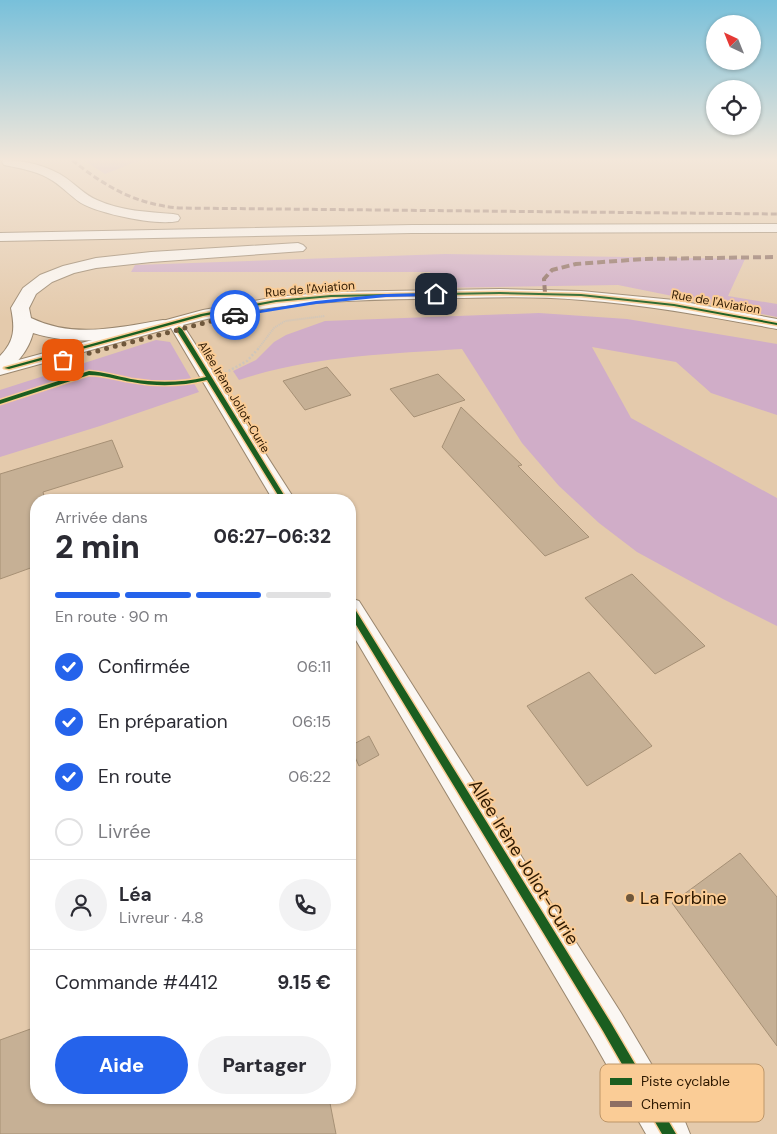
<!DOCTYPE html>
<html lang="fr">
<head>
<meta charset="utf-8">
<style>
	body { margin:0; font-family:"DM Sans",sans-serif; background:#f2f2f3; color:#2b2b33; height:100vh; display:flex; flex-direction:column; font-size:19px; white-space:nowrap }
	* { box-sizing:border-box; margin:0 }
	p { font-size:16px; color:#7c7c81 }
	.icon { flex:none; width:28px; height:28px; fill:none; stroke:currentColor; stroke-width:2; stroke-linecap:round; stroke-linejoin:round }
	.map { position:relative; flex:1; overflow:hidden }
	.side { position:absolute; left:30px; top:494px; width:326px; height:610px; display:flex; flex-direction:column; background:#fff; border-radius:20px; box-shadow:0 1px 4px #0004 }
	.side>* { flex:none }
	.needle { width:32px; rotate:317deg }
	.fabs { position:absolute; left:706px; top:15px; display:grid; gap:10px }
	.fabs a { display:grid; place-items:center; width:55px; height:55px; border-radius:50%; background:#fff; box-shadow:0 1px 4px #0004; font-size:25px }
	.pin { position:absolute; display:grid; place-items:center; width:42px; height:42px; color:#fff; margin:-21px; border-radius:10px; box-shadow:0 2px 8px #0006 }
	.courier { position:absolute; display:grid; place-items:center; width:50px; height:50px; margin:-25px; border:4px solid #2563eb; border-radius:50%; background:#fff; color:#222; box-shadow:0 1px 6px #0007 }
	.head em { font-style:normal; font-weight:800 }
	.head div { display:flex; flex-direction:column-reverse }
	.head { display:flex; align-items:center; justify-content:space-between; height:85px; padding:0 25px }
	h1 { font-size:32px; font-weight:800; line-height:38px }
	.bar { display:grid; grid-template-columns:repeat(4,1fr); gap:8px 5px; align-content:center; height:60px; padding:0 25px }
	.bar i { height:6px; border-radius:4px; background:#e1e1e2 }
	.bar .active { background:#2563eb }
	.bar p { grid-column:span 4 }
	.line { display:flex; align-items:center; gap:12px; padding:0 25px; border-top:1px solid #e1e1e2 }
	.line div { flex:1 }
	.round { display:grid; place-items:center; flex:none; width:52px; height:52px; border-radius:26px; background:#f2f2f3 }
	ol { padding:0 25px; list-style:none }
	li { display:flex; align-items:center; gap:15px; height:55px }
	li p { margin-inline-start:auto }
	li .icon { padding:5px; border-radius:50%; background:#2563eb; color:#fff; stroke-width:4 }
	li:last-child { color:#7c7c81 }
	li i { width:28px; height:28px; border:2px solid #e1e1e2; border-radius:50% }
	.primary-button { display:flex; gap:10px; margin-top:auto; padding:10px 25px }
	.primary-button a { flex:1; height:58px; border-radius:30px; background:#2563eb; color:#fff; font-size:20px; font-weight:800; line-height:58px; text-align:center }
	.primary-button a+a { background:#f2f2f3; color:#2b2b33 }
	.map>svg:first-child { display:block }
	.green { fill:#d0adc8 }
	.building { fill:#c6b095; stroke:#a69075 }
	.lines { fill:none; stroke-linecap:round; stroke-linejoin:round }
	.minor-casing { stroke:#99866e; stroke-width:2 }
	.highway-casing { stroke:#99866e; stroke-width:2 }
	.path-far1 { stroke:#cec6bc; stroke-width:2; stroke-dasharray:1 1; stroke-linecap:butt }
	.path { stroke:#cec6bc; stroke-width:2.5; stroke-dasharray:2 2; stroke-linecap:butt }
	.minor { fill:#fbf7f3; fill-rule:evenodd }
	.highway { fill:#fbf7f3; fill-rule:evenodd }
	.quiet-far1 { stroke:#8d6e63; stroke-width:3; stroke-dasharray:6 3; stroke-linecap:butt }
	.quiet { stroke:#8d6e63; stroke-width:4; stroke-dasharray:8 4; stroke-linecap:butt }
	.cycleway-casing { stroke:#facc96; stroke-width:3 }
	.cycleway { fill:#1b5e20; fill-rule:evenodd }
	.route { fill:#2563eb }
	.done { stroke:#6e573c; stroke-width:5; stroke-dasharray:0 9 }
	.poi-dot { fill:#6e573c; stroke:#facc96; stroke-width:2 }
	.labels { text-anchor:middle; stroke-width:4; stroke-linejoin:round; paint-order:stroke }
	.far-street-label { font-size:12px; fill:#2e1900; stroke:#facc96 }
	.near-street-label { font-size:18px; fill:#2e1900; stroke:#facc96 }
	.near-poi-label { font-size:18px; fill:#2e1900; stroke:#facc96; text-anchor:start }
	.key { fill:#facc96; stroke:#bd9669; stroke-width:1 }
	.key-label { font-size:14px; fill:#2e1900 }
</style>
</head>
<body>
<div class="map">
<svg width="777" height="1134" viewBox="0 0 777 1134">
	<rect width="100%" height="100%" fill="#e4caac"/>
	<!-- green -->
	<path class="green" d="M83,160H141L105,174Z
		M445,254L745,259L728,296L777,304V317L618,285L433,288L430,272H131L135,265Z
		M539,313L627,319L777,344V415L711,393L676,362L592,347L631,418L777,498V626L723,599L637,552L599,523L559,486L522,443L462,349C387,354 311,356 239,380L233,371L256,360L274,342L286,335L325,321Z
		M156,340L170,342L199,392L100,426L0,457V390Z"/>
	<!-- building -->
	<path class="building" d="M327,367L351,395L305,410L283,381Z
		M438,374L465,400L414,417L390,389Z
		M461,407L522,465L518,466L589,537L545,556L442,447Z
		M112,440L123,467L43,492L45,500H36V566L0,579V474Z
		M632,574L705,646L655,674L585,598Z
		M589,672L652,746L587,786L527,706Z
		M369,736L379,755L359,766L350,746Z
		M740,853L777,897V1046L672,903Z
		M36,1027V1098H329L336,1134H0V1040Z"/>
	<g class="lines">
		<defs>
			<path id="minor" d="M500,289L581,291L674,300L777,319V329C712,317 648,305 582,300C527,295 471,298 416,299C335,300 262,304 183,325L295,500H273L171,328L0,375V365L203,310L276,297L331,292Z
				M350,598L359,601L621,1013L684,1119L690,1134H646L593,1041L350,630Z"/>
			<path id="highway" d="M3,160C24,160 49,166 66,178C76,185 85,195 97,200C121,211 148,212 173,214L178,215L180,218L178,221C157,226 100,214 81,203C69,195 60,184 48,178C34,170 18,168 4,165L2,162Z
				M777,224V232L412,233L0,241V233L412,225Z
				M298,243L303,245L306,248L303,251L151,262L96,268L74,273L52,282L36,294L29,308L31,318C74,339 119,327 163,320L169,321L172,325L169,329L163,330C116,339 79,347 33,333C29,349 16,368 0,372V356C15,341 15,328 11,308L23,288L40,275L63,266L96,258L151,252Z"/>
		</defs>
		<!-- minor casing -->
		<use href="#minor" class="minor-casing"/>
		<!-- highway casing -->
		<use href="#highway" class="highway-casing"/>
		<!-- path-far1 -->
		<path class="path-far1" d="M258,349L274,328L285,321L325,316"/>
		<!-- path -->
		<path class="path" d="M225,373L247,361L259,348"/>
		<!-- minor -->
		<use href="#minor" class="minor"/>
		<!-- highway -->
		<use href="#highway" class="highway"/>
		<!-- quiet-far1 -->
		<path class="quiet-far1" d="M72,160C106,187 135,204 179,208L777,214"/>
		<!-- quiet -->
		<path class="quiet" d="M545,293L544,279L552,270L576,264L644,259L777,257"/>
		<defs>
			<path id="cycleway" d="M500,292L581,294L674,304L777,323V325L674,306L581,296L500,294L331,297L276,302L203,316L9,369L4,368L201,314L276,300L331,295Z
				M179,327L182,329L287,500H281L207,380C182,386 158,387 132,382C118,380 104,375 89,375L0,404V400L89,371C104,372 117,376 131,379C156,383 181,383 206,377L176,329Z
				M350,605L353,606L611,1023L676,1134H662L603,1031L350,615Z"/>
		</defs>
		<!-- cycleway casing -->
		<use href="#cycleway" class="cycleway-casing"/>
		<!-- cycleway -->
		<use href="#cycleway" class="cycleway"/>
	</g>
	<!-- sky -->
	<linearGradient id="sky" x2="0" y2="1"><stop stop-color="#78c0da"/><stop offset="0.5" stop-color="#f3e7da"/><stop offset="1" stop-color="#f3e7da" stop-opacity="0"/></linearGradient>
	<rect width="777" height="319" fill="url(#sky)"/>
	<!-- route -->
	<path class="route" d="M436,293L437,296L386,297L316,304L235,317L232,315L316,301L386,294Z"/>
	<g class="lines">
		<!-- done -->
		<path class="done" d="M63,360L235,315"/>
	</g>
	<!-- markers -->
	<circle class="poi-dot" cx="630" cy="898" r="5"/>
	<g class="labels">
		<!-- far-street labels -->
		<g class="far-street-label">
			<text transform="translate(310 289) rotate(-5)" y="4">Rue de l'Aviation</text>
			<text transform="translate(716 302) rotate(10)" y="4">Rue de l'Aviation</text>
			<text transform="translate(234 397) rotate(59)" y="4">Allée Irène Joliot-Curie</text>
		</g>
		<!-- near-street labels -->
		<g class="near-street-label">
			<text transform="translate(524 862) rotate(58)" y="6">Allée Irène Joliot-Curie</text>
		</g>
		<!-- near-poi labels -->
		<g class="near-poi-label">
			<text x="640" y="904">La Forbine</text>
		</g>
	</g>
	<!-- legend -->
	<rect x="600" y="1064" width="164" height="58" rx="8" class="key"/>
	<rect x="610" y="1078" width="22" height="7" fill="#1b5e20"/>
	<rect x="610" y="1101" width="22" height="6" fill="#8d6e63"/>
	<g class="key-label">
		<text x="641" y="1086">Piste cyclable</text>
		<text x="641" y="1109">Chemin</text>
	</g>
</svg>
<div class="fabs">
<a><svg class="needle" viewBox="-14 -14 28 28"><path d="M0-13l5 13h-10z" fill="#e53935"/><path d="M0 13l5-13h-10z" fill="#7c7c81"/></svg></a>
<a><svg class="icon" aria-label="locate" viewBox="0 0 24 24"><circle cx="12" cy="12" r="6"/><path d="M12 2v4M12 18v4M2 12h4M18 12h4"/></svg></a>
</div>
<div class="pin" style="left:63px;top:360px;background:#ea580c"><svg class="icon" aria-label="bag" viewBox="0 0 24 24"><path d="M5 8h14l-1 12H6zM9 8a3 3 0 0 1 6 0"/></svg></div>
<div class="pin" style="left:436px;top:294px;background:#1f2937"><svg class="icon" aria-label="home" viewBox="0 0 24 24"><path d="M3 11l9-7 9 7M6 9v11h12V9"/></svg></div>
<div class="courier" style="left:235px;top:315px"><svg class="icon" aria-label="car" viewBox="0 0 24 24"><path d="M5 17H2v-5l4-1 3-4h7l3 4 3 1v5h-3M9 17h6M6 11h13"/><circle cx="7" cy="17" r="2"/><circle cx="17" cy="17" r="2"/></svg></div>
<section class="side">
<div class="head"><div><h1>2 min</h1><p>Arrivée dans</p></div><em>06:27–06:32</em></div>
<div class="bar"><i class="active"></i><i class="active"></i><i class="active"></i><i></i><p>En route · 90 m</p></div>
<ol>
<li><svg class="icon" aria-label="check" viewBox="0 0 24 24"><path d="M5 12l5 5 9-10"/></svg>Confirmée<p>06:11</p></li>
<li><svg class="icon" aria-label="check" viewBox="0 0 24 24"><path d="M5 12l5 5 9-10"/></svg>En préparation<p>06:15</p></li>
<li><svg class="icon" aria-label="check" viewBox="0 0 24 24"><path d="M5 12l5 5 9-10"/></svg>En route<p>06:22</p></li>
<li><i></i>Livrée</li>
</ol>
<div class="line" style="height:90px"><a class="round"><svg class="icon" aria-label="person" viewBox="0 0 24 24"><circle cx="12" cy="8" r="4"/><path d="M4 21q1-7 8-7t8 7"/></svg></a><div><b>Léa</b><p>Livreur · 4.8</p></div><a class="round"><svg class="icon" aria-label="phone" viewBox="0 0 24 24"><path d="M5 4h4l2 5-3 2q2 4 5 5l2-3 5 2v4C11 20 4 13 5 4z"/></svg></a></div>
<div class="line" style="height:65px"><div>Commande #4412</div><b>9.15 €</b></div>
<div class="primary-button"><a>Aide</a><a>Partager</a></div>
</section>
</div>
</body>
</html>
